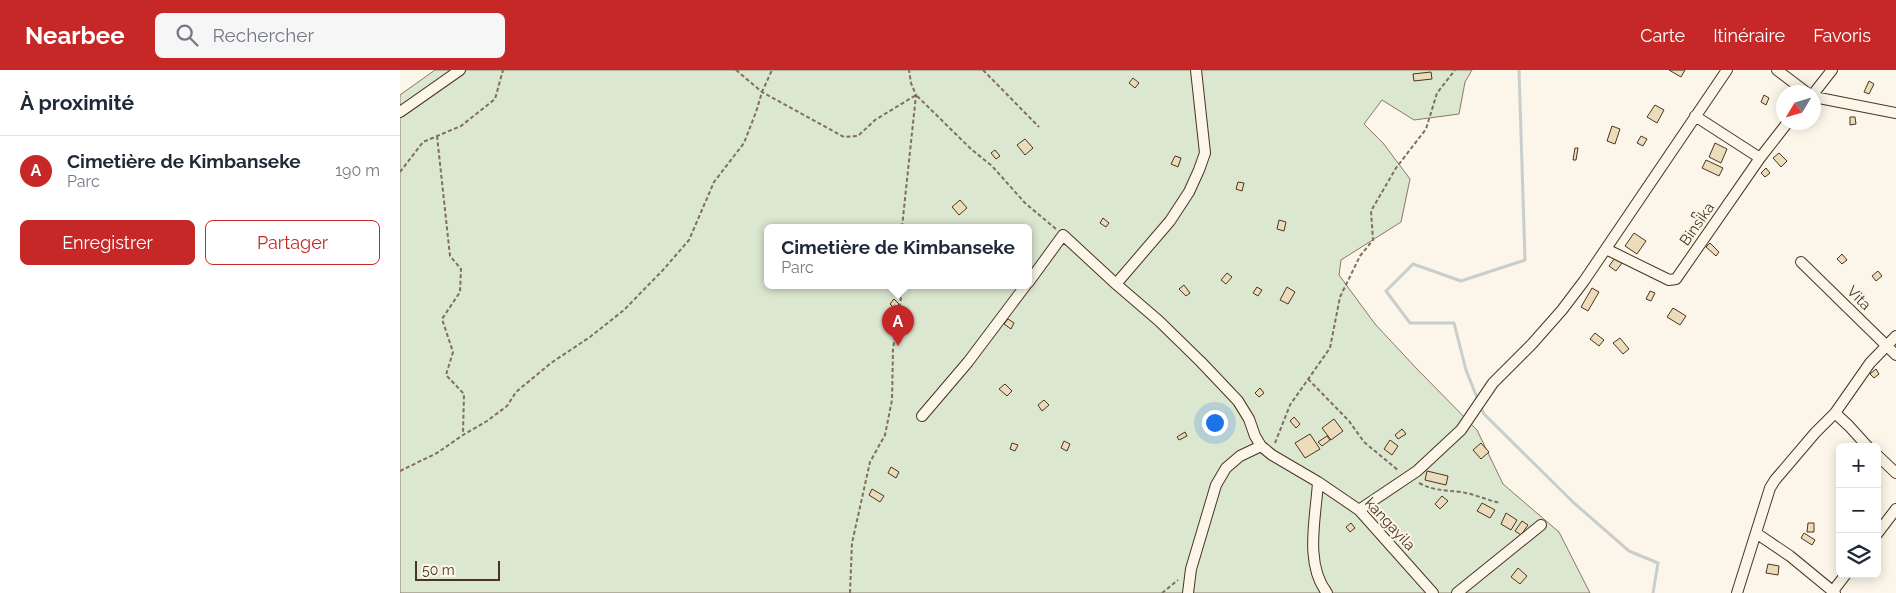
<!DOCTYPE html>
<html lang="fr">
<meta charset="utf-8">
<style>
:root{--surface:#fff;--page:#f6f6f7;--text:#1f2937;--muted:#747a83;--line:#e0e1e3;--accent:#c62828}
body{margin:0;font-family:Raleway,sans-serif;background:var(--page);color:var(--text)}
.controls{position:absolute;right:15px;bottom:15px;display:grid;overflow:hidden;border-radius:8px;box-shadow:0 2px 12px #0003}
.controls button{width:45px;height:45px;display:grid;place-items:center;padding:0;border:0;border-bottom:1px solid var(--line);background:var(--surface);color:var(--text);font:25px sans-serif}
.compass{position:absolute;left:1376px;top:15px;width:45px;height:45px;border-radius:50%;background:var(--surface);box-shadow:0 2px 12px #0003;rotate:232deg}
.scale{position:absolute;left:15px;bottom:12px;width:85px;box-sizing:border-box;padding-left:5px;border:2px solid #4a3520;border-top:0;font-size:14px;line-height:18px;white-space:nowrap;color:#4a3520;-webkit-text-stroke:4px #fbf6e9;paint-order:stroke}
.you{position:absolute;left:814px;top:352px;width:18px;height:18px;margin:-12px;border:4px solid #fff;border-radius:50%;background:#1a73e8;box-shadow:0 0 0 8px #1a73e833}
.badge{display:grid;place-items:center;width:32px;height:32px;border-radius:50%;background:var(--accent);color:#fff;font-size:16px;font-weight:700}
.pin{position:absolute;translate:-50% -41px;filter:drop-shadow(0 1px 2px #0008)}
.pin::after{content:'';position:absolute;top:26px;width:18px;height:15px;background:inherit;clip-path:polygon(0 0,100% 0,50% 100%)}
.popup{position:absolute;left:364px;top:154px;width:268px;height:65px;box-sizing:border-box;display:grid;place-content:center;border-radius:8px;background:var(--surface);filter:drop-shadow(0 1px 4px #0005);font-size:16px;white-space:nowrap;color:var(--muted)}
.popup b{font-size:19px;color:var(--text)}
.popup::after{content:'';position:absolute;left:50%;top:100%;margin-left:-10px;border:10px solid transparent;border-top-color:var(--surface)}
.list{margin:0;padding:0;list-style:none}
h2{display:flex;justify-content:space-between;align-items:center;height:65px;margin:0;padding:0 20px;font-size:21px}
h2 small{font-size:16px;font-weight:400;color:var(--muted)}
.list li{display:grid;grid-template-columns:32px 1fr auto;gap:15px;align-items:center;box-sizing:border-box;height:70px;padding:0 20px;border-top:1px solid var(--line)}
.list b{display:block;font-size:19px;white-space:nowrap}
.list p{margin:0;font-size:16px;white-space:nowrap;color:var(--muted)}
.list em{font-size:16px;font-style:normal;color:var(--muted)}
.actions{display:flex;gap:10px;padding:15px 20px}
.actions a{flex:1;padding:11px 0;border:1px solid var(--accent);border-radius:8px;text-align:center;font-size:18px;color:var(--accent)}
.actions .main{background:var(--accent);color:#fff}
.icon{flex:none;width:28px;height:28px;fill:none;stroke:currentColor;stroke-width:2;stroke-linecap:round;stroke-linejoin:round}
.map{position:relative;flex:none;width:1496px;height:523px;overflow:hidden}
header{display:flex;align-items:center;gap:30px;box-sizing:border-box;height:70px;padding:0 25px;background:var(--accent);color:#fff}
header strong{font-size:24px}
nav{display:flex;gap:28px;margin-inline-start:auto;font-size:18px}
.search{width:350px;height:45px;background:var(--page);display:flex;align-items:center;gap:12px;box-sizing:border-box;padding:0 18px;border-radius:8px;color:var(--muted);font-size:19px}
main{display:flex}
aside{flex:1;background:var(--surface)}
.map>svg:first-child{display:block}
.green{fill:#dce7d0;stroke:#887966;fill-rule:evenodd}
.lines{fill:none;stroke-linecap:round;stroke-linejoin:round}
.stream{stroke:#c9cecd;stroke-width:3}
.building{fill:#ecdcbc;stroke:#4a3520}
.street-casing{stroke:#4a3520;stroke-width:12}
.path{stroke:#7f6f5c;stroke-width:2;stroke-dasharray:4 2.5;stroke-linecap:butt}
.street{stroke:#fbf6e9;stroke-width:10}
.labels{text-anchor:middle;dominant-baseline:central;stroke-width:4;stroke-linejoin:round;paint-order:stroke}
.street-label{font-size:15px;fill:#4a3520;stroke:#fbf6e9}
</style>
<header>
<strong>Nearbee</strong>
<div class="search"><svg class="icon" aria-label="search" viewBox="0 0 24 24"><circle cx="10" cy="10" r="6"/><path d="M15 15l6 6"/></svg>Rechercher</div>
<nav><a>Carte</a><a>Itinéraire</a><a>Favoris</a></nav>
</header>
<main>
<aside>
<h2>À proximité<small></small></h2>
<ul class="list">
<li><span class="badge">A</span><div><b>Cimetière de Kimbanseke</b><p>Parc</p></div><em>190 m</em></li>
</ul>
<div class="actions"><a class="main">Enregistrer</a><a>Partager</a></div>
</aside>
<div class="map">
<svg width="1496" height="523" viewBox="0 0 1496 523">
<rect width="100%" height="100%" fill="#fbf6e9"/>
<path class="green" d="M35,0h1037l-7,12 -6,32 -45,6 -32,-20 -18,24 19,19 27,36 -9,43 -60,38 -2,15 36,49 42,45 60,61 26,54 56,48 31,61h-1190v-498zM368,157h260v58h-260z"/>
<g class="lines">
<path class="stream" d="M1078,330l-12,-30 -12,-47h-44l-24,-32 27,-27 48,17 64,-21 -6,-190
M1080,336l4,8 90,89 55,48 29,12 -5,30"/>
</g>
<path class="building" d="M1269,0h16l-4,7z
M1031,2l1,7 -18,2 -1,-7z
M733,8l6,5 -4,5 -6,-5z
M1469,11l5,3 -5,10 -5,-2z
M1364,25l5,3 -3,7 -5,-3z
M1255,35l9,5 -7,13 -10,-6z
M1450,47h5l1,7 -6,1z
M1212,56l8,3 -5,15 -8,-3z
M1241,66l6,3 -4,7 -6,-3z
M625,69l8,9 -8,7 -8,-10z
M1315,73l12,6 -6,14 -12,-6z
M1175,78h3l-2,12h-3z
M595,80l5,6 -4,3 -5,-6z
M1379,83l8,8 -6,6 -8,-9z
M775,86l6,2 -3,9 -7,-3z
M1306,90l17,8 -4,8 -17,-8z
M1366,98l4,5 -5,4 -4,-4z
M838,112l6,1 -2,8 -6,-2z
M560,130l7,8 -8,7 -7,-8z
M1293,142l7,3 -2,4 -7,-3z
M703,148l6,5 -3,4 -6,-4z
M879,150l7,2 -2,9 -7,-2z
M1234,163l12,8 -9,13 -12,-8z
M1310,173l9,9 -3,4 -10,-9z
M1442,184l5,6 -5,4 -5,-5z
M1215,188l7,5 -6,8 -7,-5z
M1478,201l4,5 -6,5 -4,-5z
M827,203l5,4 -6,7 -5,-4z
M784,215l6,8 -4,3 -7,-7z
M857,217l5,3 -4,6 -5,-3z
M887,217l8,5 -7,12 -8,-4z
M1192,218l7,4 -11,19 -7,-4z
M1250,221l5,2 -4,8 -5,-2z
M494,229l5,5 -4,5 -5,-5z
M1273,238l13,8 -6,9 -13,-8z
M608,249l6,4 -3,6 -7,-5z
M1195,263l9,7 -5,6 -9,-7z
M1220,268l9,11 -6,5 -10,-11z
M1476,299l3,5 -5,4 -4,-4z
M605,314l7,7 -5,5 -8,-7z
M860,318l4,5 -5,4 -4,-4z
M644,330l5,5 -7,6 -4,-6z
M894,347l6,7 -4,4 -6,-7z
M934,349l9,12 -12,9 -9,-12z
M1002,359l4,5 -8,5 -3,-4z
M785,362l2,4 -8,4 -2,-3z
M910,364l10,15 -15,9 -10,-15z
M927,366l3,4 -8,6 -4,-4z
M990,370l8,6 -6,9 -8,-6z
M664,371l6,3 -3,7 -6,-3z
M612,373l6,2 -3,6 -5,-2z
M1081,373l8,9 -8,7 -8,-9z
M491,397l8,5 -3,6 -8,-5z
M1027,401l21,5 -2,9 -21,-5z
M472,419l12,7 -4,6 -11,-7z
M1042,426l6,5 -8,8 -5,-5z
M1082,433l13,7 -5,8 -13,-7z
M1106,443l11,7 -6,10 -10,-6z
M1122,451l6,4 -7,10 -6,-4z
M951,453l4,5 -5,4 -4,-5z
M1408,453h6v9h-7z
M1404,463l11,7 -3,5 -11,-7z
M1368,494l11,2 -1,9 -12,-2z
M1118,498l9,8 -7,8 -9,-7z"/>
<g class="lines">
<g class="street-casing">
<path id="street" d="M1377,0l29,22
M1414,23l18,-23
M1414,27l82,16
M0,42l60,-42
M1295,46l65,42
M1206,179l63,31 7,-1 84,-121 28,-36
M1401,192l95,93
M628,213l35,-48 53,49 43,37 42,41 37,39 11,18 6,17 6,10 11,9 46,27 41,28 74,83
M716,214l54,-63 19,-29 10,-22 6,-17 -9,-83
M1435,343l14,13 19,21
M522,346l46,-54 58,-77
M1477,385l19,18
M918,412c-2,35 -14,81 9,111
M959,440l58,-39 44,-41 32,-47 39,-39 30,-34 22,-29 143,-211
M1356,463l34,23 45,37
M1477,464l19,-25
M1433,521l13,-17
M788,523l3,-24 25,-84 10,-17 14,-12 21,-10
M1057,523l84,-68
M1337,523l33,-105 5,-8 40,-47 20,-20 35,-50 26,-27"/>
</g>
<path class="path" d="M336,0l26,22 82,45 14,-1 17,-16 41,-25 55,54 21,17 33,37 31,26
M583,0l56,57
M37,66l13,120 11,13 -1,23 -18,27 11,33 -7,23 18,19 -1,40
M0,102l23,-30 38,-16 34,-27 8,-29
M502,157l14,-132 -5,-12 -2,-13
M908,309l41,42 15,21 35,29
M875,373l15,-38 40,-57 10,-51 20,-41 13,-16 -2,-29 25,-43 30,-39 11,-36 18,-23
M0,401l37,-18 26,-18 24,-14 20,-15 9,-14 35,-29 39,-26 34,-27 39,-40 26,-30 25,-58 30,-39 12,-31 6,-20 10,-22
M1019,413c16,8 25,7 42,9 13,2 26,8 39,11
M450,523l2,-50 18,-81 15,-27 7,-35 1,-51 10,-64
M762,523l16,-13"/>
<use href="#street" class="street"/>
</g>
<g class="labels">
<g class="street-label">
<text transform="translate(1297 154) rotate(-55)">Binsika</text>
<text transform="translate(1459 228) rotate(45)">Vita</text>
<text transform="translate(990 454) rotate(47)">kangayila</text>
</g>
</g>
</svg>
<div class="controls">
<button>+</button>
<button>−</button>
<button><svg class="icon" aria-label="layers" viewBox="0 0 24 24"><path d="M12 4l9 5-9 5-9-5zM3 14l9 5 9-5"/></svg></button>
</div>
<svg class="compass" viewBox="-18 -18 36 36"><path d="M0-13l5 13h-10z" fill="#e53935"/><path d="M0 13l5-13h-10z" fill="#747a83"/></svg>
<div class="scale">50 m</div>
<div class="you"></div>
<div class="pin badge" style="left:498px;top:276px">A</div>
<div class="popup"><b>Cimetière de Kimbanseke</b>Parc</div>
</div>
</main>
